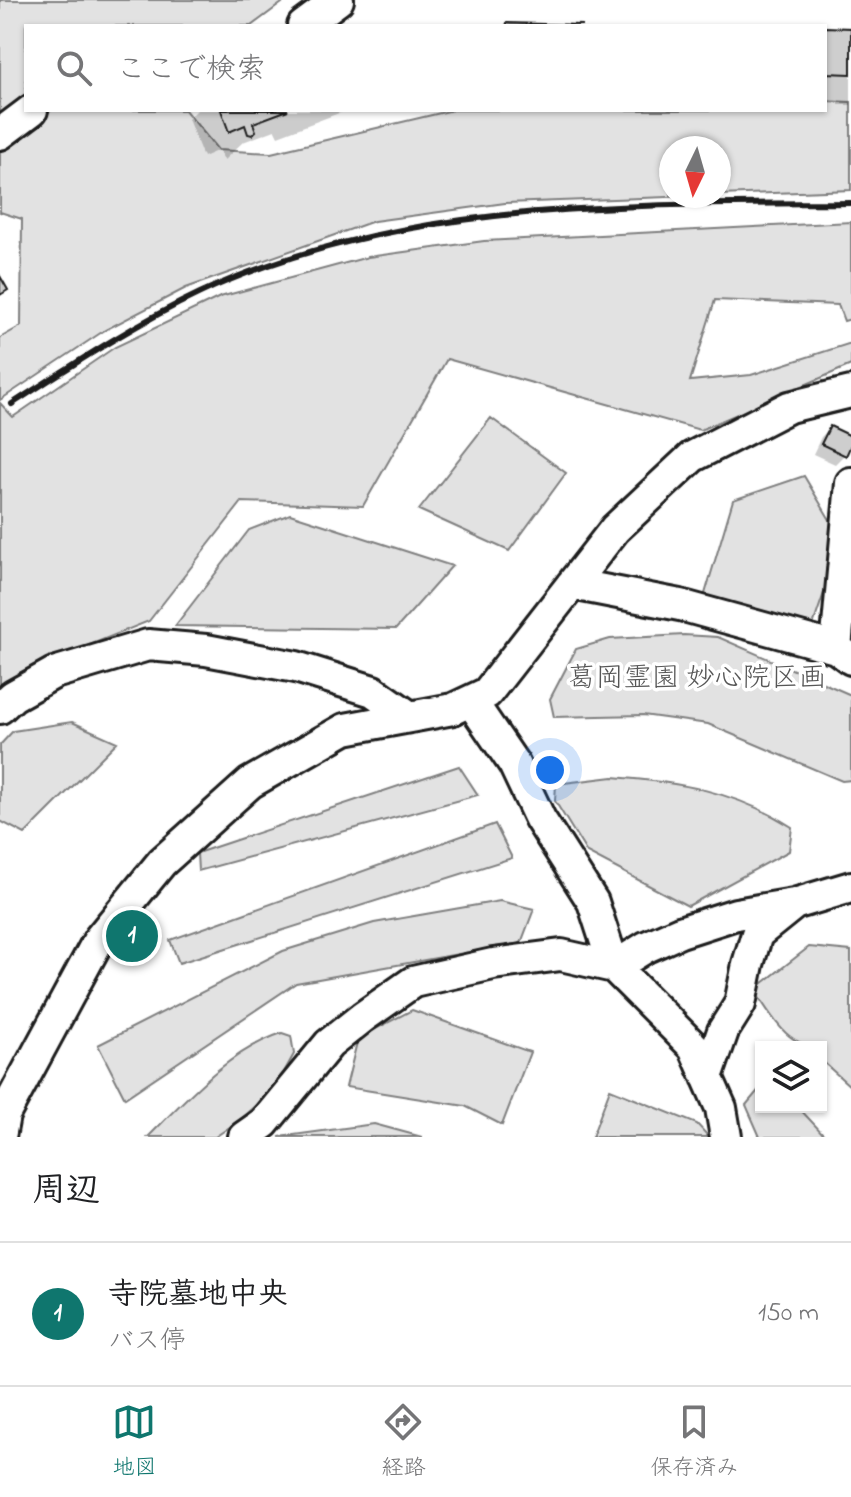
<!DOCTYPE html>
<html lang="ja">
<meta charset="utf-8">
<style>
:root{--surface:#fff;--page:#f2f2f2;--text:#202124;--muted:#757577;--line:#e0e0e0;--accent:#0f766e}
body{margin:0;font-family:"Indie Flower","Klee One",sans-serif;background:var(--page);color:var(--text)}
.controls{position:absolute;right:24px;bottom:24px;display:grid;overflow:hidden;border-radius:0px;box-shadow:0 2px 6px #0004}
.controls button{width:72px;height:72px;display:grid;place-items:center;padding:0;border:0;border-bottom:2px solid var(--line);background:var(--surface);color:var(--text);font:40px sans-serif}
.compass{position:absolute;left:659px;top:136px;width:72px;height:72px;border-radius:50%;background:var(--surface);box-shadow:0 2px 6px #0004;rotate:185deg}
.you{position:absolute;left:550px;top:770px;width:28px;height:28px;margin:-20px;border:6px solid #fff;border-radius:50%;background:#1a73e8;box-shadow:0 0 0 12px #1a73e833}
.badge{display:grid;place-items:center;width:52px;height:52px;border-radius:50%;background:var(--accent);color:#fff;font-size:26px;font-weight:700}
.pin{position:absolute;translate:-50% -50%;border:4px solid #fff;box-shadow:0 2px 8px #0006}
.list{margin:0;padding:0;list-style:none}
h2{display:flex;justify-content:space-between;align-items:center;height:104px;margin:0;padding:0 32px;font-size:34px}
h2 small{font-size:26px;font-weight:400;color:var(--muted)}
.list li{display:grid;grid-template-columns:52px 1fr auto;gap:24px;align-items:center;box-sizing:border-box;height:144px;padding:0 32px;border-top:2px solid var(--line)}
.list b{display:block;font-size:30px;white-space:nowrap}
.list p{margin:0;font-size:26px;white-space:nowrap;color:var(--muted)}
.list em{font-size:26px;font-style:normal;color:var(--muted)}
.icon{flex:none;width:44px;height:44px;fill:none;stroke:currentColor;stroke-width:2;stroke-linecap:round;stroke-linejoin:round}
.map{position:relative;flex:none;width:851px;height:1137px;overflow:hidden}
.search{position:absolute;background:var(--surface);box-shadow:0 2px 6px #0004;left:24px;right:24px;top:24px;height:88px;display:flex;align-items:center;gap:20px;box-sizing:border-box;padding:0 28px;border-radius:0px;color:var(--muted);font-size:30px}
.sheet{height:248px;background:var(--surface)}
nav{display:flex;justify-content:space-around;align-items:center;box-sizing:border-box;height:112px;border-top:2px solid var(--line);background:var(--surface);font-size:22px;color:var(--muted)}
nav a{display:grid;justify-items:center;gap:4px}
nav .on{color:var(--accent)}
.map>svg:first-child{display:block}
.green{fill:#e2e2e2;stroke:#7f7f7f;stroke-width:2}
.shadow{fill:#0003}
.building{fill:#cecece;stroke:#1c1c1c;stroke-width:2}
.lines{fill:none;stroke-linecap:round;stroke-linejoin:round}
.minor-casing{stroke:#1c1c1c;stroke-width:36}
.minor{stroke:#fff;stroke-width:30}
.rail{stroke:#1c1c1c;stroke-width:6}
.labels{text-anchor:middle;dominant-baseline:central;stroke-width:7;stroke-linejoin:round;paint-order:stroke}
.park-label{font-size:28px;fill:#575757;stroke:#fff}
</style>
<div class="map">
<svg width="851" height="1137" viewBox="0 0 851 1137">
<rect width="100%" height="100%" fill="#fff"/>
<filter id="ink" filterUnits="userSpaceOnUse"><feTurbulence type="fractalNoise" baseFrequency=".0125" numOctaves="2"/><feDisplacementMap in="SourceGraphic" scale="16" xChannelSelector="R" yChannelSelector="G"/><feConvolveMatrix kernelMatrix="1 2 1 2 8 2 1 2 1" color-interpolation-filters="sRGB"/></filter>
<g filter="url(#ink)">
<path class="green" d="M0,0h286l-35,26h-225v73l-26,20z
M825,101l26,1v88l-132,5v-47h-48v48h24l-190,7 -131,18 -188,67 -81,42 -105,70v-62l21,-12 1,-107 -22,-7v-65l9,-10 43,-27h133l33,40 53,3 182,-43h372z
M851,222v97l-7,2 -6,-16 -123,-5 -25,81 61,-6 100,-32v22l-151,65 -253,-71 -84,147 -121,-4 -93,119 -129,52 -20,19v-289l13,14 102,-70 105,-50 148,-40 116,-16z
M491,418l75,55 -57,78 -90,-41z
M804,476l38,64 -32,94 -108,-30 31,-104z
M290,514l162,52 -56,63 -221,-3 74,-96z
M684,635l34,2 133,58v85l-9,1 -134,-57 -65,-9 -89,2 -4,-18 26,-50 34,-10z
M72,722l45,20 -92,92 -25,-13v-76l13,-14z
M459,766l19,29 -280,76 -1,-18z
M613,777c66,5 122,14 179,50l-3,24 -101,55 -101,-53 -32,-52 1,-17z
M495,824l17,34 -333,105 -9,-23z
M500,901l34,8 -13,34 -225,40 -171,115 -27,-53 185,-94 91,-28z
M809,947l42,4v136l-30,-27v-13c-35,0 -49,-31 -67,-57z
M412,1010l118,42 -28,73 -37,-19 -119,-19 12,-49z
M282,1033l9,3 3,18 -20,36 -34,30 -25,17h-67c39,-39 80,-86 134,-104z
M761,1087v20h37l28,30h-66l-14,-32z
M610,1089l87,35 12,13h-117z
M374,1124l48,13h-143z"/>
<path class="shadow" d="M825,29l26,1v75h-12v-5h-14z
M197,110h150l-69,26 -3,-6 -32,12 -19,18 -5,-10 -16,7 -15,-38z
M830,428l21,10 -7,17 -9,9 -22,-10 8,-17z"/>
<path class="building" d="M507,23l75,2 -76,1z
M825,27l26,1v46l-26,-1z
M221,110h67l-35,13 3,8 -4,4 -4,-1 -3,-9 -16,7z
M0,276l8,14 -8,5z
M830,426l21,10v9l-5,11 -25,-12z"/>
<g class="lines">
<g class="minor-casing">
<path id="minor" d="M303,26l35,-26
M0,134l32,-24
M572,584l108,21 156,43 15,11
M836,648l15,-165
M471,701l43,63 26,55 53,83 21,65 32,-20 34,-15 56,-18 58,-10 57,-17
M0,708l13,-12 41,-23 94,-28 58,5 90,17 77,24 37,26
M707,1077l16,-46 17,-27 8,-40 9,-30 36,-29
M0,1137l4,-22 95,-176 63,-77 88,-79 95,-54 108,-20 34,-16 128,-164 77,-72 97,-50 62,-15
M244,1137l20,-14 65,-79 34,-27 50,-35 80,-18 68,-9 53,12 80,80 27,61 5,29"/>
</g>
<use href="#minor" class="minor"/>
<path class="rail" d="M12,404c62,-40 122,-80 188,-111 201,-94 434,-88 651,-90"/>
</g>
</g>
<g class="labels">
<g class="park-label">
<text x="697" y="679">葛岡霊園 妙心院区画</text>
</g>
</g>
</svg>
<div class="controls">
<button><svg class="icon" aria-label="layers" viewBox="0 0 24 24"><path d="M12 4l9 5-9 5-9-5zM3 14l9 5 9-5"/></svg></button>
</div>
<svg class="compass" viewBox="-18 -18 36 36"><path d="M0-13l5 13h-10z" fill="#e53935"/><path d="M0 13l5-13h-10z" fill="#757577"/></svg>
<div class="you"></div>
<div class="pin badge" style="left:132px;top:936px">1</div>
<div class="search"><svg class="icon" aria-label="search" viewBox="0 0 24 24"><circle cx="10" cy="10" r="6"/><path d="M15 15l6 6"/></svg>ここで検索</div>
</div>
<section class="sheet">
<h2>周辺<small></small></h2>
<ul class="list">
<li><span class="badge">1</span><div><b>寺院墓地中央</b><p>バス停</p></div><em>150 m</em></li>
</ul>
</section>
<nav>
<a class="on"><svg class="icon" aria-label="map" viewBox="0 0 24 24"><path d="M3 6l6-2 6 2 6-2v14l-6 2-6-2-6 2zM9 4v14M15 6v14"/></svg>地図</a>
<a><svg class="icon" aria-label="directions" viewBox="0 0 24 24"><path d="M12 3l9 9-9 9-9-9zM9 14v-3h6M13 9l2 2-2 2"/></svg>経路</a>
<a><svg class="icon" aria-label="saved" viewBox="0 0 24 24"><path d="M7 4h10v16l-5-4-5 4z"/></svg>保存済み</a>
</nav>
